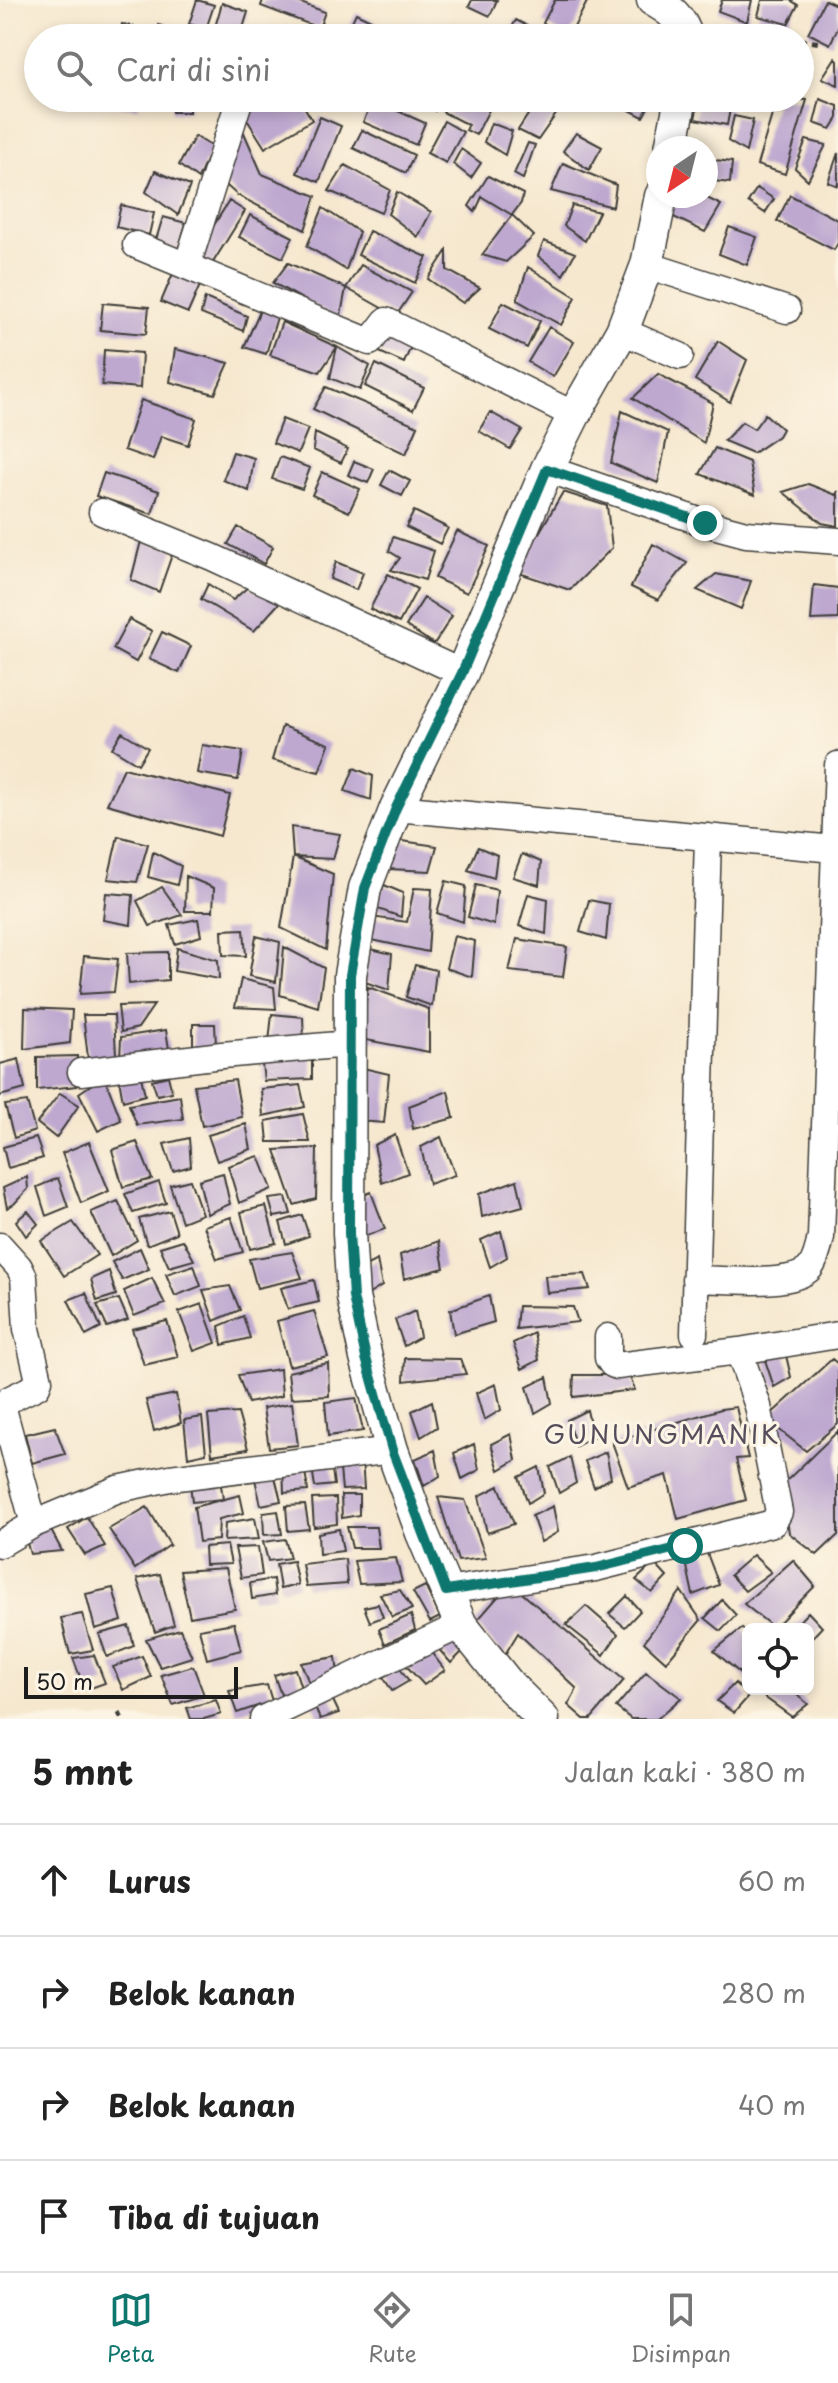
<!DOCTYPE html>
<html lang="id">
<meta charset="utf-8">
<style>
:root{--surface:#fff;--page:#f2f2f2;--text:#222;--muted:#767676;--line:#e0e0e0;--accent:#0f766e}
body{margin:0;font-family:"Playpen Sans",sans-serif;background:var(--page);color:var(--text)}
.controls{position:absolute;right:24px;bottom:24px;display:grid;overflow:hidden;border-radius:12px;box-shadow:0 4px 12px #0003}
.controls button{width:72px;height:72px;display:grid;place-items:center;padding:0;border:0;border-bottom:2px solid var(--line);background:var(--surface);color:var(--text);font:40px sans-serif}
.compass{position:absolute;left:646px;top:136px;width:72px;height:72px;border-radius:50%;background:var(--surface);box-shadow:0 4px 12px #0003;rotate:215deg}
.scale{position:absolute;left:24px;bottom:20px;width:214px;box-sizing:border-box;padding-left:8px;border:4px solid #1c1c1c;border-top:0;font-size:22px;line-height:28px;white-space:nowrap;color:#1c1c1c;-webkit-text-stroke:6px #fcf5e5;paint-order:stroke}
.stop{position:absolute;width:24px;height:24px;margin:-18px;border:6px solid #0f766e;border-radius:50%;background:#fff}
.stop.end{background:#0f766e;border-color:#fff;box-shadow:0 2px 8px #0008}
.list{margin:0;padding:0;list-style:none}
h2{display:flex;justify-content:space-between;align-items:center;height:104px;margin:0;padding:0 32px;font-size:34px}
h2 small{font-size:26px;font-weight:400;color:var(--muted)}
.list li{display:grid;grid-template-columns:52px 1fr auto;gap:24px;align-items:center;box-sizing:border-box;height:112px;padding:0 32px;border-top:2px solid var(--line)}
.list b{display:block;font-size:30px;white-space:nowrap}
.list em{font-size:26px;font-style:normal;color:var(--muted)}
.icon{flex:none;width:44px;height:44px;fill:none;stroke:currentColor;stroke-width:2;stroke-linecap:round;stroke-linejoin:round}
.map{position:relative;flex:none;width:838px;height:1719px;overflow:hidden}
.search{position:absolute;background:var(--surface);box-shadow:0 4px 12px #0003;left:24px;right:24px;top:24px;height:88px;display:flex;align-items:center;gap:20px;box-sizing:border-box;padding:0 28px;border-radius:44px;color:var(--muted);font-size:30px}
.sheet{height:552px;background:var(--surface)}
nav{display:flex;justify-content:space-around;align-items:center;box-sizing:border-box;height:112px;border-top:2px solid var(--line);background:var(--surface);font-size:22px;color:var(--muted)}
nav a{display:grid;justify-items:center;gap:4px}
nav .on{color:var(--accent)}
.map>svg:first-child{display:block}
.building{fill:#bea8d0}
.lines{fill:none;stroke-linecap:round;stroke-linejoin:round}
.minor-casing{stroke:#3d3b37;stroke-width:29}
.tertiary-casing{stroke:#3d3b37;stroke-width:35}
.path{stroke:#3d3b37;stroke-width:5;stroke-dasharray:6 6;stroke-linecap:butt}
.minor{stroke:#fff;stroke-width:26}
.tertiary{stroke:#fff;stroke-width:32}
.route{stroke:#0f766e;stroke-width:10}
.labels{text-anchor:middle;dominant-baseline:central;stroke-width:6;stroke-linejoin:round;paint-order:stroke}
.quarter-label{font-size:26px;letter-spacing:2px;fill:#554d5b;stroke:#fcf5e5}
</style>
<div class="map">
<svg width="838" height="1719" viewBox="0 0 838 1719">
<rect width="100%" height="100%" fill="#fcf5e5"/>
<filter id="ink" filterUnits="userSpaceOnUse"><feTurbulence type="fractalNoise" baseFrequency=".0125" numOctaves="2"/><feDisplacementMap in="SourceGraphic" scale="16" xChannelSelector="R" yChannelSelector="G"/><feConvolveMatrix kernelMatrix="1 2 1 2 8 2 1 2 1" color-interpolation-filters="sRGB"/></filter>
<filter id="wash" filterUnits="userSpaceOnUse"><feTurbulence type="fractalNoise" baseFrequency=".006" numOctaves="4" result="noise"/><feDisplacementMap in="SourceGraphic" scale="32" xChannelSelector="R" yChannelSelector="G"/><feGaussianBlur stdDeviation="1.8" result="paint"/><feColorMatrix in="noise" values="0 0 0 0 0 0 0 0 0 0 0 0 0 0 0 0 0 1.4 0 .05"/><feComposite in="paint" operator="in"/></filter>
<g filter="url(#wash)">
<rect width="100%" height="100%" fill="#f6e8cf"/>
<g id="blocks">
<path class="building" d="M197,0l17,5 -8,24 -17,-5z
M263,0h30l32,12 -6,16 -58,-22z
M472,0h25l-7,16 -21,-10z
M555,0h33l-19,37 -26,-14z
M722,0h30l-5,22 -29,-11z
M762,0h28l8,5 -10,19 -30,-8z
M825,0l13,6v22l-8,16 -22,-11z
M222,3l26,9 -8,26h-15l-12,-4z
M356,13l53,25h-55l-8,-4z
M516,20l34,18h-44z
M122,24l26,6 -2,8h-27z
M159,25l20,8 -2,5h-23z
M835,58l3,3v24l-16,-7z
M93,98h47l-2,10 -45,-5z
M172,98h17v14h-17z
M260,98h39l13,22 -47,28 -24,-38z
M404,98h36l-5,13z
M450,98h17l22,12 -13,25 -10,-5 2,-5 -25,-13z
M539,98h8l14,9 -23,33 -20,-10z
M607,98h46l-10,19z
M699,98l32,6 -4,21 -32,-6z
M777,98l30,2 -22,74 -28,-9z
M820,99l18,7v12l-7,11 -17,-6z
M373,100l52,23 -9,22 -53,-23z
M734,116l19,4 -7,32 -18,-11z
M320,117l21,9 -22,56 -22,-9z
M238,119l24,55 54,22 -11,34 -68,-35 -19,-17z
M444,121l19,11 -17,31 -19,-10z
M491,123l21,8 -7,24 -21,-13z
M362,130l52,25 -8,18 -53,-25z
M576,133l26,14 -13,23 -26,-19z
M195,136l17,11 -14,32 -19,-14z
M806,140l20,5 -18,35 -13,-12z
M528,143l7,2 -12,34 -9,-5z
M461,149l20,14 -10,15 -18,-14z
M838,153v33l-10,-4z
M706,159l26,3 -2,21 -24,-3z
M563,163l53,22 -3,22 -62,-16z
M345,165l45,25 -9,23 -52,-22z
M155,171l35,15 -12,29 -32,-23z
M488,176l35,18 -2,9 -9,12 22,21 -28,26 -24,-7 30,-40 -30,-18 -7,15 -6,-6z
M757,188l17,11 -9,14 -17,-11z
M397,192l34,20 -13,25 -30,-23z
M790,195l48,25v23l-4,7 -57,-29z
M668,196h35l18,9 -16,27 -46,-22z
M229,201l16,10 -33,53 -16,-10z
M121,205l33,8 -5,22 -33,-8z
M572,205l27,7 -14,29 -21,-15z
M323,208l36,24 -13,38 -39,-24z
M250,215l43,22 -10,21 -44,-21z
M163,217l23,6 -8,27 -23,-7z
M729,227l28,10 -10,28 -28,-11z
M369,231l58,26 -12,26 -57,-28z
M544,241l31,12 -12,22 -25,-19z
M447,250v20l33,18 -17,15 -35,-24z
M288,263l58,25 15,-23 51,27 -16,24 -50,-28 -6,32 -67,-37z
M528,267l48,30 -15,28 -44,-25z
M174,271l27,12 -13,30 -27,-11z
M205,298l42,18 -4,15 -42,-17z
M503,302l37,19 -13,27 -38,-19z
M103,303l46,4 -3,27 -46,-4z
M261,308l17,6 -12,40 -22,-7z
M282,322l55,25 -17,25 -50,-17z
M549,327l25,15 -21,35 -25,-15z
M386,331l27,11 -9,21 -27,-12z
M718,341l29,19 -17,42 -35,-22z
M337,347l33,19 -10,24 -30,-12z
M175,349l54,14 -14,31 -45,-12z
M104,350l38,3 -2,35 -38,-3z
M376,364l48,24 -11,22 -48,-24z
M658,374l55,29 -9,40 -71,-45z
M326,387l92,39 -12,28 -93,-45z
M141,400l55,19 -8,26 -27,-9 -8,24 -29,-10z
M622,411l46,21 -10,51 -47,-20z
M490,412l32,18 -12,19 -31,-18z
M765,414l17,15 -4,7 -25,17 -29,-12 18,-19 12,7z
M282,419l26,10 -10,24 -25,-10z
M315,433l33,16 -7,14 -28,-13z
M715,448l34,14 6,33 -55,-21z
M233,452l21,6 -5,33 -26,-11z
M280,457l30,11 -8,21 -30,-10z
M354,461l20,8 -6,14 -20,-8z
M389,470l21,11 -8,15 -21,-11z
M322,472l38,17 -11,23 -37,-17z
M104,473l55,18 -7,23 -56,-18z
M808,484l28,11 2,-4v35l-16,-3 -39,-31z
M563,492l44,14 5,42 -42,42 -54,-18z
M414,511l34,17 -8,16 -34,-17z
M238,527l35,20 -9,17 -36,-20z
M457,531l32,15 -22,47 -32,-15z
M393,537l41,14 -9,29 -34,-10 9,-12 -11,-7z
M141,541l33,8 -15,43 -28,-12z
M653,544l34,19 -29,37 -27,-13z
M336,562l27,11 -7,17 -26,-11z
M388,574l29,15 -18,34 -29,-14z
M716,574l35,7 -10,28 -44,-19z
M208,584l25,16 15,-13 33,14 -27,30 -53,-32z
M814,585l24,3v31l-27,1z
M424,598l28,18 -18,28 -28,-18z
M129,619l23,12 -16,31 -23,-13z
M162,632l29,14 -12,27 -30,-14z
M282,726l47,18 -10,28 -47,-12z
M122,732l26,16 -10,16 -26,-16z
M202,745l41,6 -5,29 -41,-7z
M124,768l106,27 -10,41 -113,-32z
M354,768l19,8 -2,24 -26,-9z
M291,827l49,7 -7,25 -40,-2z
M118,836l30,8 -11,38 -29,-3z
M388,839l49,7 -7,25 -41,-2z
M478,847l19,8 -3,23 -26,-8z
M153,852l28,14 -4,19 -29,-8z
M522,854l19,8 -2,23 -26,-8z
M293,857l40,17 -7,76 -45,-22z
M186,876l28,12 -1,23h-28z
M446,881l20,5 -3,36 -26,-9z
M384,885l19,8 -2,24 -26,-9z
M476,885l21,5 -3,35 -26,-8z
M162,887l20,28 -32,11 -13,-25z
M414,888l18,1 -4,63 -70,-15 6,-21 43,6z
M106,893l27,2 -2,30 -28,-5z
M528,894l20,5 -2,35 -27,-8z
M589,900l20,4 -3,36 -26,-8z
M198,919l3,17 -26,8 -6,-19z
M244,929l2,27 -23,-1 -1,-25z
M256,936l24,6 -4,40 -27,-6z
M454,936l21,5 -3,36 -26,-9z
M517,939l50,8 -4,30 -54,-6z
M284,947l40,21 -6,39 -38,-12z
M177,948l41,12 1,19 -45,-8z
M371,949l21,5 -3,36 -27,-9z
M168,952v28l-39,4 -2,-31z
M84,956l34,3 -4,33 -34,2z
M415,965l21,5 -4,36 -26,-9z
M241,979l33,8 2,22 -41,-2z
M368,987l61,22v43l-68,-13z
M154,1005l-16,23 -17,4 -3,-26z
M25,1008l47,2 -2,33 -46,6z
M272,1014l31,3 1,25h-35z
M83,1015h31l2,40 -28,3z
M193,1024h22l1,22 -23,2z
M166,1030l3,19 -49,9 1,-21z
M312,1055v24l-48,2 -3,-25z
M77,1056v30l-40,4v-33z
M19,1059l6,30 -25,7v-32z
M363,1068l26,6 -5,49 -24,-2z
M140,1072l5,23 -22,6 -5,-28z
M104,1076l17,44 -23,11 -19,-38z
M168,1076l4,16 -15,3 -5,-15z
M235,1080l7,37 -40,9 -8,-41z
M300,1085l5,22 -42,9 -2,-27z
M448,1091l6,27 -41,11 -4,-23z
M60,1093l19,12 -23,33 -19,-15z
M180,1096l3,23 -46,6 -8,-20z
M27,1102l8,29 -21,7 -9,-33z
M303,1114l7,28h-42l-2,-21z
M246,1124l5,25 -34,12 -9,-26z
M395,1135l13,38 -26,10 -8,-38z
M441,1137l14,38 -26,9 -8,-37z
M36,1138l7,20 -35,10 -5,-21z
M189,1138l2,28 -18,5 -9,-27z
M89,1142l20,49 -28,12 -19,-50z
M137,1142l15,37 -29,8 -11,-37z
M317,1148l-1,51 -22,6 -19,-55z
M259,1156l13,33 -33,14 -11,-37z
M223,1173l7,31 -23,10 -8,-34z
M27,1177l1,12 -14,15 -7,4 -4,-20z
M58,1178l10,29 -22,9 -9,-29z
M190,1180l12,34 -20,8 -12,-37z
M517,1180l6,26 -41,11 -3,-23z
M159,1182l7,21 -33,10 -8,-19z
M371,1192l14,37 -27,10 -8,-38z
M286,1197l5,17 -17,3 -5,-18z
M118,1201l19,39 -26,16 -20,-44z
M266,1206l10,37 -26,6 -9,-37z
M28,1211l10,13 -12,12 -10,-15z
M170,1211l7,22 -30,12 -8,-26z
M302,1215l7,21 -23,8 -6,-22z
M231,1217l12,35 -26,7 -13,-33z
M73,1222l24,33 -33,21 -23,-35z
M501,1231l6,26 -17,10 -9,-27z
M183,1240l11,20 -25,7 -9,-20z
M439,1241l5,27 -40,11 -4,-24z
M140,1248l9,21 -27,11 -10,-18z
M292,1252l10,26 -45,10 -8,-29z
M377,1260l5,26 -16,10 -9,-26z
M194,1265l7,21 -26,10 -9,-22z
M109,1271l7,24 -19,6 -6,-22z
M585,1274l5,15 -43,4 -2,-17z
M152,1278l13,26 -31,12 -10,-25z
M314,1280l5,22 -31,7 -7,-21z
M230,1286l10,24 -26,11 -11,-31z
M86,1293l15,35 -15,8 -18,-36z
M489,1296l5,26 -40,12 -4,-24z
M119,1299l9,21 -21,7 -10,-22z
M202,1304l14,39 -22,8 -15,-39z
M518,1306l55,1 5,15 -62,7z
M314,1311l14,46 -39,9 -12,-45z
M415,1311l5,26 -16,9 -9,-26z
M243,1316l7,22 -28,7 -3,-19z
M167,1321l11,36 -34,8 -12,-36z
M534,1333l5,27 -17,9 -9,-26z
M785,1351l6,26 -17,10 -9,-27z
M405,1358l55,1 6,15 -62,7z
M832,1359l6,5v60l-32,27 -34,-27 -3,-8z
M328,1363l1,33 -38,2 -3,-26z
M280,1369l2,27 -34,7 -10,-28z
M574,1375h55l6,15 -62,7z
M547,1377l5,26 -17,10 -8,-26z
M496,1384l5,26 -17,10 -8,-27z
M176,1394l5,29 -27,8 -8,-31z
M356,1398l7,33 -35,5 -3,-34z
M432,1401l5,26 -16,10 -9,-26z
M292,1403l6,42 -29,3 -6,-40z
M736,1407l12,51 -12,1 10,41 -68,19 -11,-44 -39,12 -16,-45 109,-33z
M587,1410l6,27 -17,9 -9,-26z
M238,1413l10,36 -36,6 -4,-40z
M202,1417l4,36 -18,4 -4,-37z
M55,1427l10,27 -33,9 -7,-29z
M838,1431v104l-21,20 -28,-22 -7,-48z
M511,1434l5,26 -17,10 -8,-26z
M474,1444l5,26 -17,9 -8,-26z
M435,1450l5,26 -16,10 -9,-27z
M606,1452l5,26 -17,9 -9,-26z
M570,1457l6,26 -17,10 -9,-26z
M339,1458h23l2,31 -22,1z
M311,1461h20l3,24 -19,2z
M304,1464l4,27 -24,2 -1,-28z
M539,1467l5,26 -16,10 -9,-26z
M274,1473l7,28 -20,4 -7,-30z
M220,1478l3,21 -31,3 -2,-20z
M499,1486l15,38 -27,9 -8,-37z
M240,1495l4,18 -25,6 -1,21 -19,2 -5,-35z
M341,1495h18v20l-17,3z
M438,1497l27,3 21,58 -28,3z
M336,1498l1,26 -23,3 -2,-28z
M305,1505l4,24 -21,2 -2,-25z
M553,1506l5,26 -17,10 -9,-26z
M147,1507l23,38 -35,24 -26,-40z
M278,1511l4,23 -18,1 -1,-22z
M87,1517l18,29 -20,9 -17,-26z
M255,1518l4,21 -35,2 1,-18z
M48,1525l14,26 -32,3 -6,-22z
M347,1527h29l3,21h-27z
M339,1529l4,22 -24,3 -1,-21z
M285,1539l5,19 -22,3 -5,-19z
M227,1545l4,19 -26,1 -1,-18z
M258,1547l4,28 -21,3 -6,-30z
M705,1548l14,37 -26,10 -8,-38z
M753,1555l18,17 -26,19 -15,-16z
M396,1558l6,24 -43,2 -5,-23z
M345,1559l2,25 -41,3 -4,-23z
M793,1560l22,26 -41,42 -30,-24z
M293,1561l5,24 -18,4 -4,-25z
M654,1563l13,14 -15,16 -16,-13z
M226,1568l9,41 -45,8 -10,-46z
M160,1574l14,51 -19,7 -18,-53z
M273,1579l2,16 -23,4 -2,-16z
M510,1583l114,97 -33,39h-7l-16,-14 9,-16 -59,-56 -14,23 -29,-33z
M425,1586l15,31 -10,5 -17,-30z
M113,1588l9,33 -27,8 -9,-35z
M400,1590l12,19 -20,8 -12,-23z
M681,1591l20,29 -35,42 -22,-20z
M627,1596l13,15 -15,16 -16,-13z
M722,1600l14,15 -15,16 -16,-13z
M378,1604l5,13 -13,5 -6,-15z
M586,1606l32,28 -14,21 -38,-30z
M808,1612l14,15 -14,15v-13h-16z
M82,1614l11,36 -23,4 -9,-36z
M411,1615l4,15 -30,14 -6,-15z
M234,1623l7,27 -34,9 -8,-30z
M129,1626l5,20 -27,11 -8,-23z
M742,1628l6,7v45l-34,-29z
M180,1629l12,28 -32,10 -14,-28z
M449,1638l15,12 -13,13 -16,-18z
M426,1646l19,24 -21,15 -24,-26z
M94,1655l11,28 -20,7 -12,-32z
M142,1656l9,21 -28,13 -10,-23z
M336,1657l2,18 -28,10 -9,-22z
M396,1663l13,18 -17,10 -12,-19z
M193,1666l11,29 -31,10 -12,-30z
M295,1669l6,19 -20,7 -7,-20z
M646,1672l35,26 -24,21h-26l-15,-12z
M735,1683l13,14 -14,16 -17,-12z
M267,1685l5,16 -35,12 -8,-22z
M759,1689h31l18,15 -16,13 -36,-26z
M330,1694l9,19 -19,6 -8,-18z
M216,1700l5,14 -17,5h-13l-4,-11z"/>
</g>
</g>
<g filter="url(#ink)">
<use href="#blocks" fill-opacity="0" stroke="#3d3b37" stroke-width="2"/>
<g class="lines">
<g class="minor-casing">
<path id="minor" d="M136,245l234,97 16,-21 188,94
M647,265l140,45
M187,266l53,-168
M622,331l58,25
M547,469l158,54 41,11 92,7
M102,512l110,45 250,116
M396,808l438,41
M81,1072l141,-17 127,-11
M0,1246l19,21 5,10 3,52 12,51 -2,6 -29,14 -5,9 31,115
M695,1279c27,0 97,9 115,-11 6,-8 9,-21 11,-31l17,-472
M694,1334l14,-497
M739,1351l99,-16
M0,1544l34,-20 84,-35 52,-11 222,-28
M446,1591l150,-23 177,-45 6,-11 -21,-106 -19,-55 -122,15 -5,-2 -4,-6v-21
M263,1719l198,-94"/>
</g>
<g class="tertiary-casing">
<path id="tertiary" d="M653,0c18,10 28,18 34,38
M671,148l10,-50
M543,1719l-34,-34 -48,-60 -39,-92 -30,-83 -26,-92 -13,-61 -4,-64 1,-258 15,-87 31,-80 66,-135 85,-204 27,-54 48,-84 25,-66 14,-69"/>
</g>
<path class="path" d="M716,29l65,9
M800,40l22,3
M119,1713l3,6"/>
<use href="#minor" class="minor"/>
<use href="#tertiary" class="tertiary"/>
</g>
</g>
<g class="lines" filter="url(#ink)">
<path class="route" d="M685,1546l-89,22 -150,23 -54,-141 -26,-92 -13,-61 -4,-64 1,-258 15,-87 31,-80 66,-135 85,-204 158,54"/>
</g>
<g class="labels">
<g class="quarter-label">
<text x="662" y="1433">GUNUNGMANIK</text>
</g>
</g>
</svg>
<div class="controls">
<button><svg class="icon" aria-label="locate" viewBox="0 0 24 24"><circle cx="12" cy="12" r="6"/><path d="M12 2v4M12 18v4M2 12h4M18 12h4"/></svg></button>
</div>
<svg class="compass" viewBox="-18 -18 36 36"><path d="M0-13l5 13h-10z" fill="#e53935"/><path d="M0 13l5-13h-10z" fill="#767676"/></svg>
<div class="scale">50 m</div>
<div class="stop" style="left:685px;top:1546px"></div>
<div class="stop end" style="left:705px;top:523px"></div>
<div class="search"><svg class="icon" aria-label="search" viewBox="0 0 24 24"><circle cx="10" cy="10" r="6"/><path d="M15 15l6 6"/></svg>Cari di sini</div>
</div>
<section class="sheet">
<h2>5 mnt<small>Jalan kaki · 380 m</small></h2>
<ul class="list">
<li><svg class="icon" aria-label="ahead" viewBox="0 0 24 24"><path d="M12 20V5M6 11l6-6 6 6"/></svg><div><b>Lurus</b></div><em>60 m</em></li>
<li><svg class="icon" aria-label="right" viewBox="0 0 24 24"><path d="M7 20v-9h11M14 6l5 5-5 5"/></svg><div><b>Belok kanan</b></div><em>280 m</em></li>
<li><svg class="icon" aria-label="right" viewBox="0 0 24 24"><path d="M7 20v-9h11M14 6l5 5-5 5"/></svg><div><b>Belok kanan</b></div><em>40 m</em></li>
<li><svg class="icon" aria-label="arrive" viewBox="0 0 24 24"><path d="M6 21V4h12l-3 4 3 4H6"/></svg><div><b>Tiba di tujuan</b></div></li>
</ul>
</section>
<nav>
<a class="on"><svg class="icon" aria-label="map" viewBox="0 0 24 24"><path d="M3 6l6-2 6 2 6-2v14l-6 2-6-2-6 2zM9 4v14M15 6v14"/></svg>Peta</a>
<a><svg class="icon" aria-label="directions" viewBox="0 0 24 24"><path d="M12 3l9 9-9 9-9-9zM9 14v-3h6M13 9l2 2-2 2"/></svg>Rute</a>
<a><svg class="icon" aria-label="saved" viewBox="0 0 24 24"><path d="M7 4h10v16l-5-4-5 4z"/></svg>Disimpan</a>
</nav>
